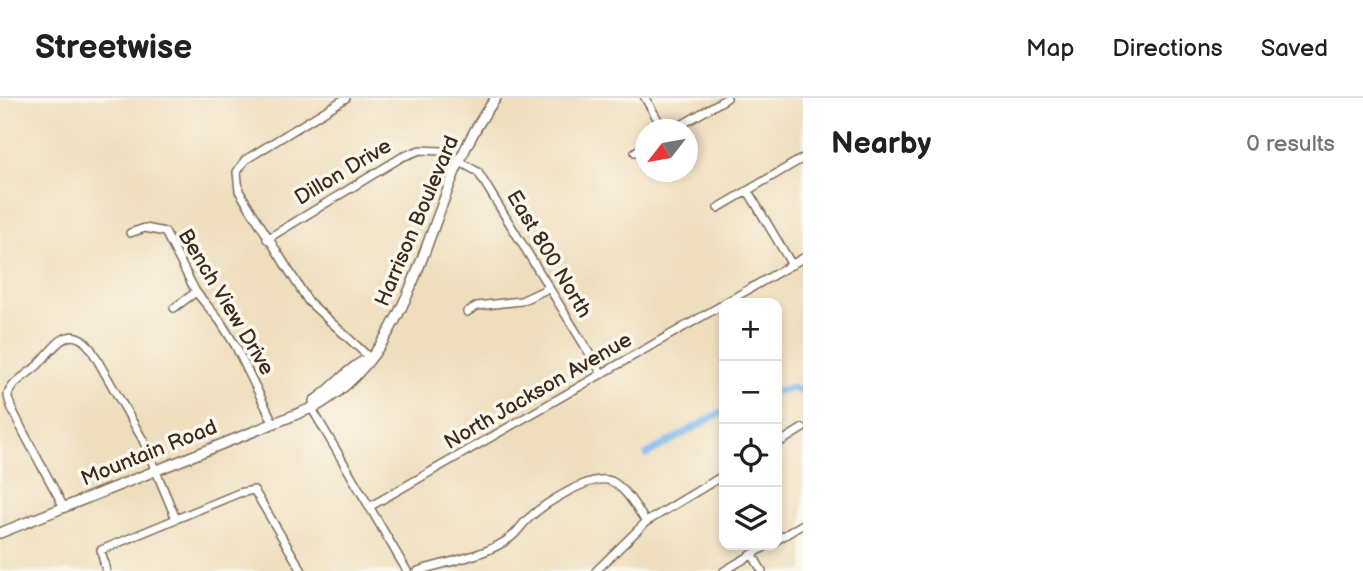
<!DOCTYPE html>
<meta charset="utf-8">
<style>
:root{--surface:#fff;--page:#f2f2f2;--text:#202124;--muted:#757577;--line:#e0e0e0}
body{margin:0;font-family:"Balsamiq Sans",sans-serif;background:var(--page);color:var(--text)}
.controls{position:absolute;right:21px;bottom:21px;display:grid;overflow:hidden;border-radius:14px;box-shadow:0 4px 10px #0003}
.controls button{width:63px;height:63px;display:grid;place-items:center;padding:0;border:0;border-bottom:2px solid var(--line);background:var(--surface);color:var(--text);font:35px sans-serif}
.compass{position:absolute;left:635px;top:21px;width:63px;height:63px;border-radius:50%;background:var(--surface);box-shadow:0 4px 10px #0003;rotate:239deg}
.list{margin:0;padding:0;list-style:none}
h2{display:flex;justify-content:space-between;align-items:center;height:91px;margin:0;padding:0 28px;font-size:30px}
h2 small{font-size:23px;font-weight:400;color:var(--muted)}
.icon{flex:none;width:38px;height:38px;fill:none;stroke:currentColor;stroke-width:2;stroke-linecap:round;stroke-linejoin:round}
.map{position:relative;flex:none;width:803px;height:473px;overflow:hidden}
header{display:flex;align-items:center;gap:42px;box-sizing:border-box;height:98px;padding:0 35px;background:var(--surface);border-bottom:2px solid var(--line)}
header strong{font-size:33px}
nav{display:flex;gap:38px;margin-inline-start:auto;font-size:24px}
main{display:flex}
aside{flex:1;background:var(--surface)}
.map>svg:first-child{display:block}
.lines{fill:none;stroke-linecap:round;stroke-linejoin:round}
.canal{stroke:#7abaef;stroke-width:7}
.minor-casing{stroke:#7a6956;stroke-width:10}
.tertiary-casing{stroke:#7a6956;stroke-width:12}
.minor{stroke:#fff;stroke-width:7}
.tertiary{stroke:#fff;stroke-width:9}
.labels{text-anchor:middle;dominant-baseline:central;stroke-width:7;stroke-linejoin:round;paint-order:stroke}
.street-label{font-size:21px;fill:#3b2a1e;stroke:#fbf7ec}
</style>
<header>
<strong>Streetwise</strong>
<nav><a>Map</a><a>Directions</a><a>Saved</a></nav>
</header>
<main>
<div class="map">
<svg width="803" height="473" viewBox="0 0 803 473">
<rect width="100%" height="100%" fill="#fbf7ec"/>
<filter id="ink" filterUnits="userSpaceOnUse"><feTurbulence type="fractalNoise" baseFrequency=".0143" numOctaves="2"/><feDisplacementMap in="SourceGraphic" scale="14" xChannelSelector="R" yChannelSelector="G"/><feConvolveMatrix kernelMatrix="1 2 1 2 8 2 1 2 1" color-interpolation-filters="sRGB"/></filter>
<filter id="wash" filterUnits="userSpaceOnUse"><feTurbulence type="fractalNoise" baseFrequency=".00686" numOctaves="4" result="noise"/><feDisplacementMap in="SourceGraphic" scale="28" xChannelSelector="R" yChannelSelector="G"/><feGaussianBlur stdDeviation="1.57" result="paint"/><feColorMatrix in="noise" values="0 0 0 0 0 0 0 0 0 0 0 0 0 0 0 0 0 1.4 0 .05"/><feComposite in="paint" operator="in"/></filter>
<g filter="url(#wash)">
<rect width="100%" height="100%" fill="#efdebd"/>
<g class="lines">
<path class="canal" d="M777,293l15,-3 11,4
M647,356l77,-43"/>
</g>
</g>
<g filter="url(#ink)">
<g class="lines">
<g class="minor-casing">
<path id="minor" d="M346,0l-101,62 -8,12 2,19 69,110 62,57
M645,0l19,32
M673,32l54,-32
M635,54l11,-7
M748,93l44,74
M718,110l85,-50
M130,135l15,-5 20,4 31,60 24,29 15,24 38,77
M267,141l135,-82 18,-7 21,1 37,21 124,202
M725,205l78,-45
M174,210l22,-16
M467,214l10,-6 44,-5 28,-13
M311,309l96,164
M777,346l26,-16
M63,408c-8,-18 -57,-100 -55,-111 3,-13 21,-21 30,-30 15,-16 32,-46 53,-16l52,91 33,79
M369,409l355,-203
M777,442l26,-16
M752,456l10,17
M106,473l-5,-21 138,-57 15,-3 48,81
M418,473c28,-9 68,-15 92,-33 7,-5 12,-14 19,-20 14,-13 62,-45 82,-37 15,7 26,28 35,41
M596,473l50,-49 78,-47
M724,473l44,-26"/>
</g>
<g class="tertiary-casing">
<path id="tertiary" d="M314,303c20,-12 35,-35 56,-43
M0,435l317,-127c109,-63 107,-215 179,-308"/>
</g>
<use href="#minor" class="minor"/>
<use href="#tertiary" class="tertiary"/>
</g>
</g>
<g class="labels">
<g class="street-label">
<text transform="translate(343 74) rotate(-31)">Dillon Drive</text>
<text transform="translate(417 123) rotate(-67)">Harrison Boulevard</text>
<text transform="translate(549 156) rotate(59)">East 800 North</text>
<text transform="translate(226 204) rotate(59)">Bench View Drive</text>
<text transform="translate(538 293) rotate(-30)">North Jackson Avenue</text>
<text transform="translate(149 355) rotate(-22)">Mountain Road</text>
</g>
</g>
</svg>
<div class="controls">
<button>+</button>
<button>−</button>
<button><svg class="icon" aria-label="locate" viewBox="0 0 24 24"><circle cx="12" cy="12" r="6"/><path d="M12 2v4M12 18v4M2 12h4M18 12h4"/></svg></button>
<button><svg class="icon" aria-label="layers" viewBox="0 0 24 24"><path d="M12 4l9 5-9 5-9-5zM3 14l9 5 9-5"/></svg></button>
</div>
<svg class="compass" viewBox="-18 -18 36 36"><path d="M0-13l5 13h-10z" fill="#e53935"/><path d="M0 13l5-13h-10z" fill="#757577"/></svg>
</div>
<aside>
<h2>Nearby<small>0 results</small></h2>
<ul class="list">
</ul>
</aside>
</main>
